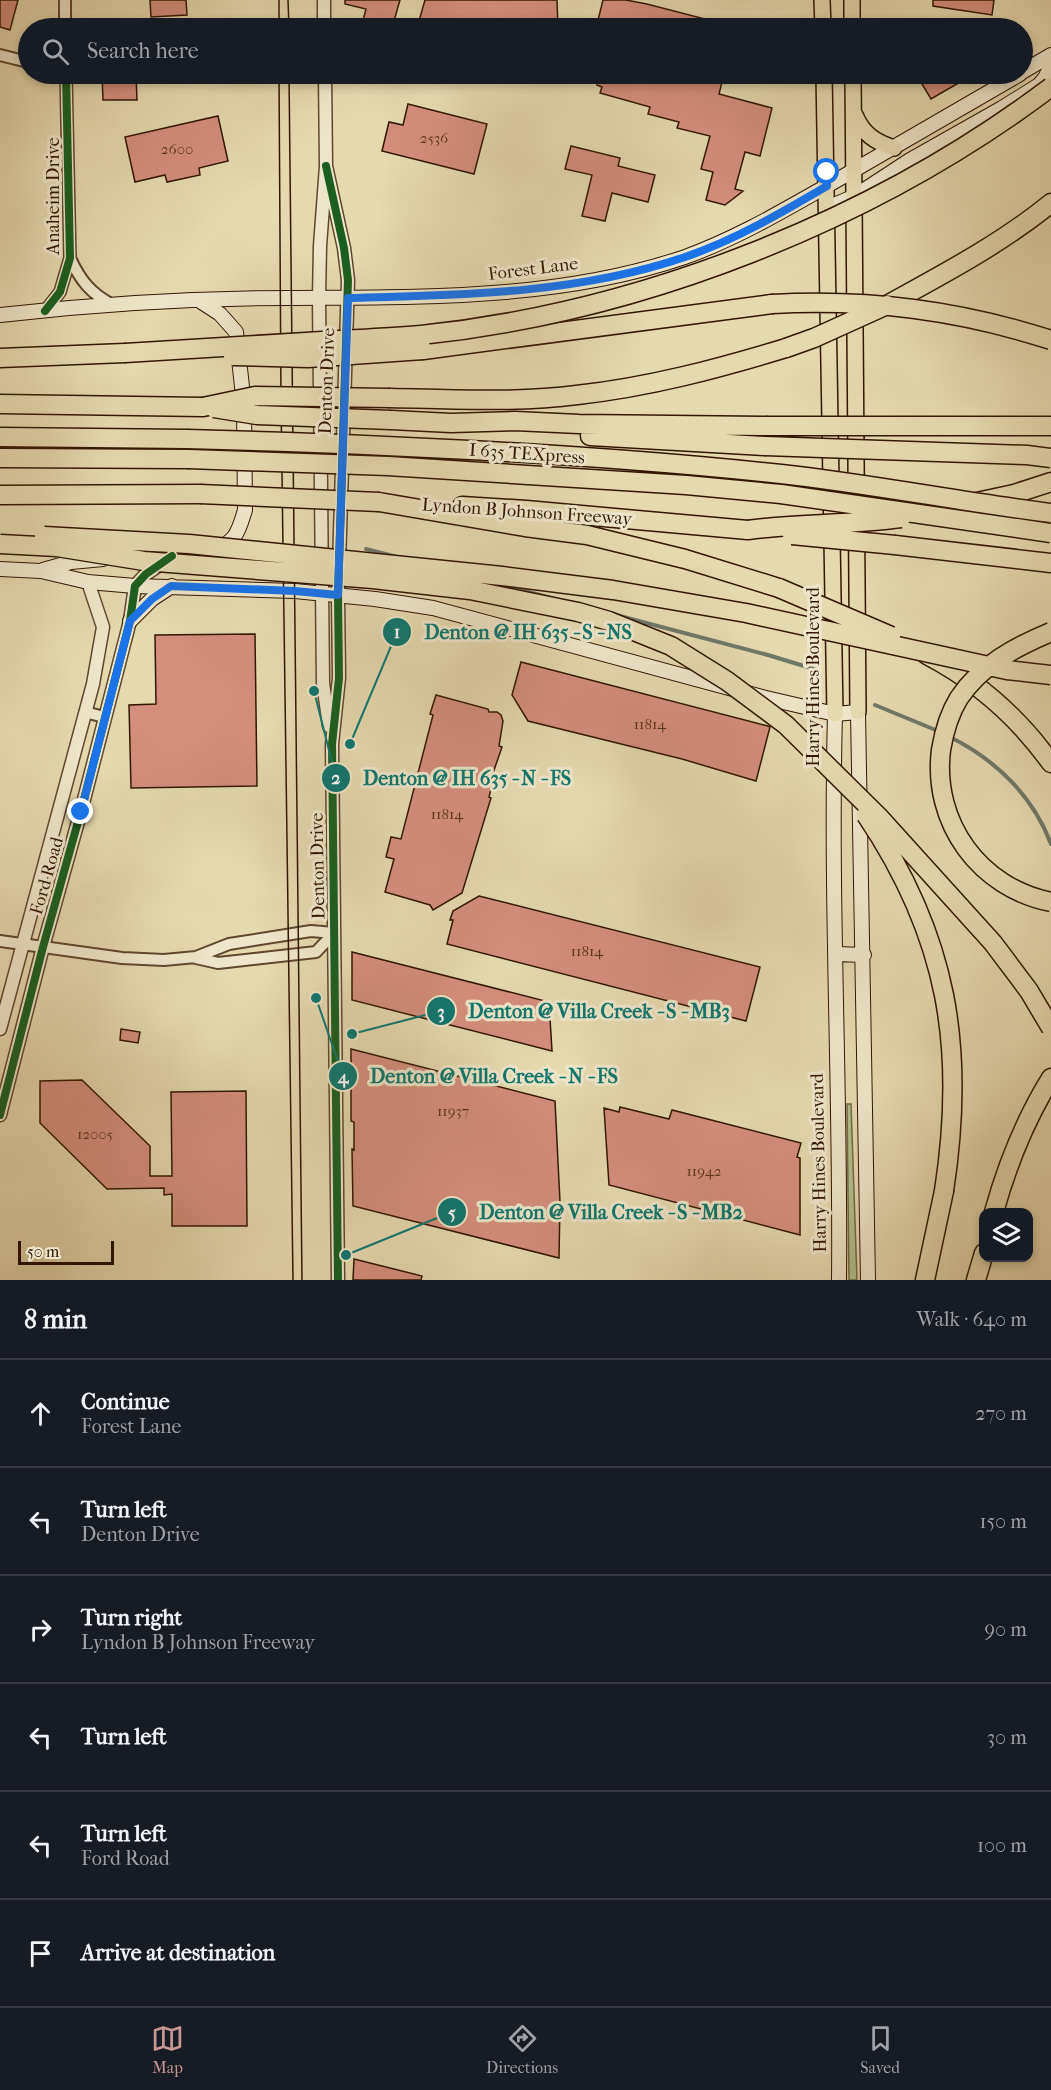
<!DOCTYPE html>
<meta charset="utf-8">
<style>
:root{--surface:#171b24;--page:#242831;--text:#f1f3f6;--muted:#9ea1a6;--line:#363941;--accent:#c59692}
body{margin:0;font-family:"IM FELL French Canon",serif;background:var(--page);color:var(--text)}
.controls{position:absolute;right:18px;bottom:18px;display:grid;overflow:hidden;border-radius:12px;box-shadow:0 3px 9px #0003}
.controls button{width:54px;height:54px;display:grid;place-items:center;padding:0;border:0;border-bottom:2px solid var(--line);background:var(--surface);color:var(--text);font:30px sans-serif}
.scale{position:absolute;left:18px;bottom:15px;width:96px;box-sizing:border-box;padding-left:6px;border:3px solid #321600;border-top:0;font-size:16px;line-height:21px;white-space:nowrap;color:#321600;-webkit-text-stroke:4px #eee6ca;paint-order:stroke}
.stop{position:absolute;width:18px;height:18px;margin:-14px;border:4px solid #1a73e8;border-radius:50%;background:#fff}
.stop.end{background:#1a73e8;border-color:#fff;box-shadow:0 2px 6px #0008}
.list{margin:0;padding:0;list-style:none}
h2{display:flex;justify-content:space-between;align-items:center;height:78px;margin:0;padding:0 24px;font-size:26px}
h2 small{font-size:20px;font-weight:400;color:var(--muted)}
.list li{display:grid;grid-template-columns:39px 1fr auto;gap:18px;align-items:center;box-sizing:border-box;height:108px;padding:0 24px;border-top:2px solid var(--line)}
.list b{display:block;font-size:22px;white-space:nowrap}
.list p{margin:0;font-size:20px;white-space:nowrap;color:var(--muted)}
.list em{font-size:20px;font-style:normal;color:var(--muted)}
.icon{flex:none;width:33px;height:33px;fill:none;stroke:currentColor;stroke-width:2;stroke-linecap:round;stroke-linejoin:round}
.map{position:relative;flex:none;width:1051px;height:1280px;overflow:hidden}
.search{position:absolute;background:var(--surface);box-shadow:0 3px 9px #0003;left:18px;right:18px;top:18px;height:66px;display:flex;align-items:center;gap:15px;box-sizing:border-box;padding:0 21px;border-radius:33px;color:var(--muted);font-size:22px}
.sheet{height:726px;background:var(--surface)}
nav{display:flex;justify-content:space-around;align-items:center;box-sizing:border-box;height:84px;border-top:2px solid var(--line);background:var(--surface);font-size:16px;color:var(--muted)}
nav a{display:grid;justify-items:center;gap:3px}
nav .on{color:var(--accent)}
.map>svg:first-child{display:block}
.green{fill:#b1c08d;stroke:#726b46;stroke-width:1.5}
.lines{fill:none;stroke-linecap:round;stroke-linejoin:round}
.stream{stroke:#6e7866;stroke-width:4}
.building{fill:#d48e7c;stroke:#321600;stroke-width:1.5}
.minor-casing{stroke:#5f472c;stroke-width:14}
.tertiary-casing{stroke:#5f472c;stroke-width:15}
.secondary-casing{stroke:#321600;stroke-width:16}
.primary-casing{stroke:#321600;stroke-width:18}
.motorway-casing{stroke:#321600;stroke-width:21}
.minor{stroke:#eee6ca;stroke-width:10}
.tertiary{stroke:#eee6ca;stroke-width:12}
.secondary{stroke:#eee6ca;stroke-width:14}
.primary{stroke:#e5d9ae;stroke-width:15}
.motorway{stroke:#e5d9ae;stroke-width:18}
.tram{stroke:#321600;stroke-width:1.5}
.motorway-bridge-casing{stroke:#321600;stroke-width:21;stroke-linecap:butt}
.motorway-bridge{stroke:#e5d9ae;stroke-width:18}
.cycleway-casing{stroke:#eee6ca;stroke-width:11}
.cycleway{stroke:#1b5e20;stroke-width:8}
.route{stroke:#1a73e8;stroke-width:8}
.labels{text-anchor:middle;dominant-baseline:central;stroke-width:6;stroke-linejoin:round;paint-order:stroke}
.number-label{font-size:15px;fill:#5a341f}
.street-label{font-size:18px;fill:#321600;stroke:#eee6ca}
.leader{fill:none;stroke:#0f766e;stroke-width:2}
.callout-dot{fill:#0f766e;stroke:#eee6ca;stroke-width:2}
.mark-label{font-size:18px;text-anchor:middle;font-weight:bold;fill:#fff}
.callout-label{font-size:20px;text-anchor:middle;font-weight:bold;fill:#0f766e;stroke:#eee6ca;stroke-width:6;stroke-linejoin:round;paint-order:stroke}
</style>
<div class="map">
<svg width="1051" height="1280" viewBox="0 0 1051 1280">
<rect width="100%" height="100%" fill="#e5d9ae"/>
<filter id="stains"><feTurbulence type="fractalNoise" baseFrequency=".00333" numOctaves="4"/><feColorMatrix values="0 0 0 0 .2 0 0 0 0 .09 0 0 0 0 .02 0 0 0 .5 -.17"/></filter>
<radialGradient id="worn" r=".72"><stop offset=".6" stop-color="#630" stop-opacity="0"/><stop offset="1" stop-color="#630" stop-opacity=".3"/></radialGradient>
<path class="green" d="M847,1104h4l6,176h-8z"/>
<g class="lines">
<path class="stream" d="M366,549l31,8
M503,585l48,13
M616,615l152,40 49,15
M875,705l63,26
M950,737c46,23 83,59 101,107"/>
</g>
<path class="building" d="M0,0h18l-8,30 -10,-3z
M150,0h36l1,15 -36,2z
M345,0h55l-8,28h-31l5,-19 -21,-5z
M425,0h132l1,28h-99l-23,-5v5h-19z
M603,0h23l21,4 81,21v3h-128l-3,-4z
M933,0h61l-2,15 -59,-9z
M102,74h34l1,26h-34z
M600,74h124l-5,20 53,14 -12,48 -15,-4 -10,37 8,2 -18,14 -19,-5 7,-28 -12,-3 9,-33 -33,-8 2,-6 -31,-8 2,-7 -50,-14 2,-6 -5,-2z
M916,74h58l-43,25z
M408,104l79,20 -13,50 -92,-23 7,-29 14,3z
M218,116l10,45 -29,7 1,7 -33,7 -2,-7 -30,7 -10,-45z
M571,146l49,12 -2,8 37,9 -7,27 -36,-9 -7,28 -23,-5 10,-41 -27,-6z
M255,634l2,152 -126,2 -2,-83 27,-1 -1,-69z
M521,662l247,64 2,1 -14,54 -74,-22 -154,-38 -16,-26z
M436,695l52,14 1,3h8l4,3 2,6 -4,25 3,1 -9,26 -1,4h2l-5,20 2,1 -29,95 -29,17 -3,-5 -45,-13 9,-33 -8,-2 5,-20 10,2 32,-124 -3,-1z
M479,896l281,71 -14,54 -299,-77 6,-24h-3l3,-9z
M352,952l197,50 3,49 -200,-51z
M121,1029l19,3 -2,11 -18,-3z
M351,1049l204,52 5,101 -1,56 -206,-52 -1,-57 2,1v-28l-3,-1z
M82,1080l68,66v30h22l-1,-84 75,-1 1,135h-75v-32l-8,1v-7l-57,1 -67,-66v-42z
M620,1107l49,12 3,-9 129,33 -4,14 3,1v77l-191,-50 -5,-77 15,4z
M354,1259l68,17 -1,4h-68z"/>
<g class="lines">
<g class="minor-casing">
<path id="minor" d="M65,0v28
M0,55l28,7
M70,258c10,22 21,36 43,47
M45,311l15,-19 10,-34 -4,-184
M85,712l19,5
M0,941l122,17 42,2 32,-3 33,-13 82,-13 23,2
M196,958l22,5 98,-11 18,-19"/>
</g>
<g class="tertiary-casing">
<path id="tertiary" d="M324,0v28
M325,74l1,92 -6,80 -1,52 4,385 6,43
M326,166l18,82 4,32 -10,315 1,83 -7,66 6,536
M0,1029l93,-345 10,-57 -15,-45
M0,1115l43,-168 38,-136 49,-190 5,-35 11,-12 18,-12"/>
</g>
<g class="secondary-casing">
<path id="secondary" d="M1022,72l29,-17
M827,208l28,-12 55,-36 92,-52 37,-23 6,-7 6,-12
M0,315c95,-11 195,-17 290,-17 132,-1 269,2 395,-41 50,-18 94,-44 140,-70 65,-37 130,-76 195,-113
M170,556c21,0 50,-2 64,-19 6,-8 8,-18 11,-27l-1,-105 -8,-73 -16,-18 -20,-13
M0,569l41,2 47,11 47,4 160,5 80,8 58,9 333,90 69,16 23,-2 10,568
M43,570l28,-8 32,-3
M130,621l22,-22 20,-13
M835,714c-5,188 6,377 4,566
M836,954l28,1"/>
</g>
<g class="primary-casing">
<path id="primary" d="M822,0l1,28
M852,0v28
M824,74l11,640
M853,74l5,638
M855,115c8,19 20,27 39,33"/>
</g>
<g class="motorway-casing">
<path id="motorway" d="M887,305c56,-31 114,-61 164,-102
M423,350l349,-46
M0,358l125,-5
M390,398c62,1 126,5 187,-3 72,-8 140,-26 209,-47
M0,404l203,3
M391,420l60,3 64,-2 64,3 187,2
M590,436l175,10
M0,437l187,2
M0,458l188,1
M0,495l200,-1
M379,502l146,25 62,8 98,24 94,29
M462,506l64,4 222,20
M926,513l88,-19 37,-12
M895,545l156,18
M927,655c50,26 91,62 124,108
M994,1212c13,-47 31,-92 57,-134
M925,1280l19,-89
M976,1280l8,-27"/>
</g>
<use href="#minor" class="minor"/>
<use href="#tertiary" class="tertiary"/>
<use href="#secondary" class="secondary"/>
<use href="#primary" class="primary"/>
<use href="#motorway" class="motorway"/>
<path class="tram" d="M279,0v28
M288,0l1,28
M279,74l2,327 12,879
M289,74l13,1206"/>
<g class="motorway-bridge-casing">
<path id="motorway-bridge" d="M772,304c98,-5 186,6 279,36
M786,348l28,-10 73,-33
M125,353c66,-4 132,-8 197,-12 33,-2 66,-3 99,-6 221,-23 452,-114 630,-248
M233,356l75,2 115,-8
M203,407l52,-11 135,2
M214,408l43,7 134,5
M766,426h285
M187,439c198,5 397,14 594,35 91,10 180,28 270,39
M765,446l262,9 24,3
M188,459l200,7 298,19 95,9 270,39
M200,494l179,8
M748,530c51,-7 102,-5 153,-12
M792,535l103,10
M44,536l145,8 313,32 111,14 133,23 261,57 44,5
M0,544l57,3 87,14 229,18 97,11 108,22 31,9 62,25 56,35 59,44 94,93 113,125 36,48 22,37
M779,588l112,48
M1051,632c-36,15 -70,33 -92,66 -10,16 -15,34 -18,52 -9,73 39,138 110,152
M866,815c82,122 100,233 78,376"/>
</g>
<use href="#motorway-bridge" class="motorway-bridge"/>
<g class="cycleway-casing">
<path id="cycleway" d="M326,166l18,82 4,32 -10,315 1,83 -7,66 6,536
M45,311l15,-19 10,-34 -4,-184
M0,1115l43,-168 38,-136 49,-190 5,-35 11,-12 26,-18"/>
</g>
<use href="#cycleway" class="cycleway"/>
</g>
<g class="lines">
<path class="route" d="M81,812l49,-191 22,-22 19,-13 124,5 43,4 10,-297c113,-3 229,-4 337,-41 50,-17 96,-44 142,-71v-14"/>
</g>
<g class="labels">
<g class="number-label">
<text x="434" y="138">2536</text>
<text x="177" y="149">2600</text>
<text x="650" y="724">11814</text>
<text x="447" y="814">11814</text>
<text x="587" y="951">11814</text>
<text x="453" y="1111">11937</text>
<text x="95" y="1134">12005</text>
<text x="704" y="1171">11942</text>
</g>
<g class="street-label">
<text transform="translate(53 196) rotate(-90)">Anaheim Drive</text>
<text transform="translate(533 269) rotate(-7)">Forest Lane</text>
<text transform="translate(327 381) rotate(-88)">Denton Drive</text>
<text transform="translate(527 454) rotate(4)">I 635 TEXpress</text>
<text transform="translate(527 512) rotate(4)">Lyndon B Johnson Freeway</text>
<text transform="translate(813 677) rotate(-90)">Harry Hines Boulevard</text>
<text transform="translate(318 866) rotate(-91)">Denton Drive</text>
<text transform="translate(47 876) rotate(-74)">Ford Road</text>
<text transform="translate(819 1163) rotate(-91)">Harry Hines Boulevard</text>
</g>
</g>
<path class="leader" d="M350 744L397 632M314 691L336 778M352 1034L441 1011M316 998L343 1076M346 1255L452 1212"/>
<g class="callout-dot">
<circle cx="350" cy="744" r="6"/>
<circle cx="314" cy="691" r="6"/>
<circle cx="352" cy="1034" r="6"/>
<circle cx="316" cy="998" r="6"/>
<circle cx="346" cy="1255" r="6"/>
<circle cx="397" cy="632" r="15"/>
<circle cx="336" cy="778" r="15"/>
<circle cx="441" cy="1011" r="15"/>
<circle cx="343" cy="1076" r="15"/>
<circle cx="452" cy="1212" r="15"/>
</g>
<g class="mark-label">
<text x="397" y="638">1</text>
<text x="336" y="784">2</text>
<text x="441" y="1018">3</text>
<text x="343" y="1083">4</text>
<text x="452" y="1219">5</text>
</g>
<g class="callout-label">
<text x="528" y="639">Denton @ IH 635 - S - NS</text>
<text x="467" y="785">Denton @ IH 635 - N - FS</text>
<text x="599" y="1018">Denton @ Villa Creek - S - MB3</text>
<text x="494" y="1083">Denton @ Villa Creek - N - FS</text>
<text x="611" y="1219">Denton @ Villa Creek - S - MB2</text>
</g>
<rect width="100%" height="100%" filter="url(#stains)"/>
<rect width="100%" height="100%" fill="url(#worn)"/>
</svg>
<div class="controls">
<button><svg class="icon" aria-label="layers" viewBox="0 0 24 24"><path d="M12 4l9 5-9 5-9-5zM3 14l9 5 9-5"/></svg></button>
</div>
<div class="scale">50 m</div>
<div class="stop" style="left:827px;top:172px"></div>
<div class="stop end" style="left:81px;top:812px"></div>
<div class="search"><svg class="icon" aria-label="search" viewBox="0 0 24 24"><circle cx="10" cy="10" r="6"/><path d="M15 15l6 6"/></svg>Search here</div>
</div>
<section class="sheet">
<h2>8 min<small>Walk · 640 m</small></h2>
<ul class="list">
<li><svg class="icon" aria-label="ahead" viewBox="0 0 24 24"><path d="M12 20V5M6 11l6-6 6 6"/></svg><div><b>Continue</b><p>Forest Lane</p></div><em>270 m</em></li>
<li><svg class="icon" aria-label="left" viewBox="0 0 24 24"><path d="M17 20v-9H6M10 6l-5 5 5 5"/></svg><div><b>Turn left</b><p>Denton Drive</p></div><em>150 m</em></li>
<li><svg class="icon" aria-label="right" viewBox="0 0 24 24"><path d="M7 20v-9h11M14 6l5 5-5 5"/></svg><div><b>Turn right</b><p>Lyndon B Johnson Freeway</p></div><em>90 m</em></li>
<li><svg class="icon" aria-label="left" viewBox="0 0 24 24"><path d="M17 20v-9H6M10 6l-5 5 5 5"/></svg><div><b>Turn left</b></div><em>30 m</em></li>
<li><svg class="icon" aria-label="left" viewBox="0 0 24 24"><path d="M17 20v-9H6M10 6l-5 5 5 5"/></svg><div><b>Turn left</b><p>Ford Road</p></div><em>100 m</em></li>
<li><svg class="icon" aria-label="arrive" viewBox="0 0 24 24"><path d="M6 21V4h12l-3 4 3 4H6"/></svg><div><b>Arrive at destination</b></div></li>
</ul>
</section>
<nav>
<a class="on"><svg class="icon" aria-label="map" viewBox="0 0 24 24"><path d="M3 6l6-2 6 2 6-2v14l-6 2-6-2-6 2zM9 4v14M15 6v14"/></svg>Map</a>
<a><svg class="icon" aria-label="directions" viewBox="0 0 24 24"><path d="M12 3l9 9-9 9-9-9zM9 14v-3h6M13 9l2 2-2 2"/></svg>Directions</a>
<a><svg class="icon" aria-label="saved" viewBox="0 0 24 24"><path d="M7 4h10v16l-5-4-5 4z"/></svg>Saved</a>
</nav>
